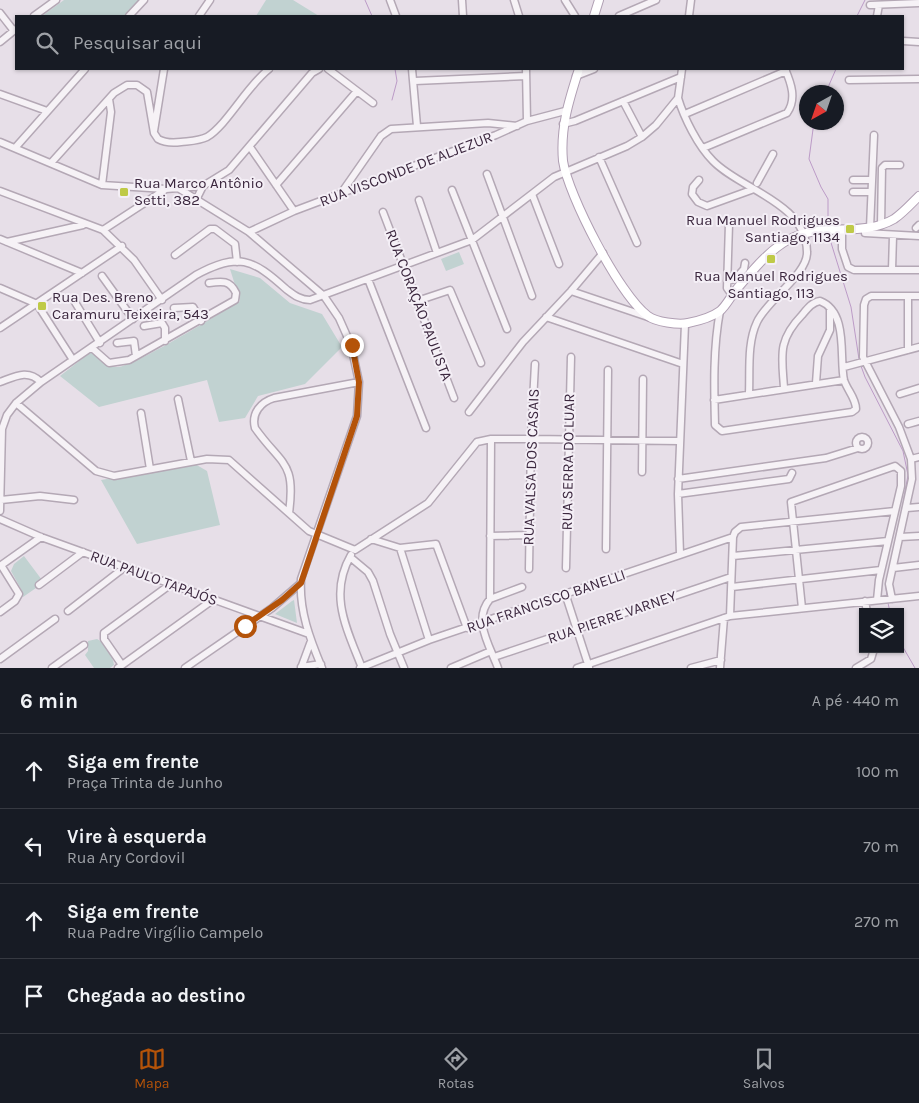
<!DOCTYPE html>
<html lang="pt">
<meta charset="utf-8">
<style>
:root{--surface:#171b24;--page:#20242c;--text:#f1f3f6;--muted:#9ea1a6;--line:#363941;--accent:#b45309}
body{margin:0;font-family:Karla,sans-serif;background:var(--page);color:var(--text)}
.controls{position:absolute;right:15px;bottom:15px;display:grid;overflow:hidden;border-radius:0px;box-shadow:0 1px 4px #0004}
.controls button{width:45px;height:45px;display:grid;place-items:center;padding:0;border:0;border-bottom:1px solid var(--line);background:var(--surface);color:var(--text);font:25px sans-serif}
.compass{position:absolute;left:799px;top:85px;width:45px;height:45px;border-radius:50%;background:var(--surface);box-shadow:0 1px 4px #0004;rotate:220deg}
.stop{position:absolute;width:15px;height:15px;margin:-11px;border:4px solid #b45309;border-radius:50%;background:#fff}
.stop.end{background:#b45309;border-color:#fff;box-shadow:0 1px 5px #0008}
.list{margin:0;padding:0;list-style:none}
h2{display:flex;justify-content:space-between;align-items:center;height:65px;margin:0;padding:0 20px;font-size:21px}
h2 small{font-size:16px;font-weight:400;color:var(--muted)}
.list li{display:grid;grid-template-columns:32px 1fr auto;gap:15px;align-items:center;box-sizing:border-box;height:75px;padding:0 20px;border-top:1px solid var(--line)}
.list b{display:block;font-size:19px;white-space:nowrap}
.list p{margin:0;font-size:16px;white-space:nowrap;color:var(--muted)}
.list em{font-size:16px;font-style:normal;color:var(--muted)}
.icon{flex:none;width:28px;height:28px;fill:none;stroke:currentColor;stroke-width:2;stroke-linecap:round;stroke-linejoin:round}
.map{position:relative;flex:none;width:919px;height:668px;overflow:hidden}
.search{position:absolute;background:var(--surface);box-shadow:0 1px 4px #0004;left:15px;right:15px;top:15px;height:55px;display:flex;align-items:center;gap:12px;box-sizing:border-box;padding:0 18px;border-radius:0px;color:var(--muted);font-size:19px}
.sheet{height:365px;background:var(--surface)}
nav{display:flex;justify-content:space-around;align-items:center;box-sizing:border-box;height:70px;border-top:1px solid var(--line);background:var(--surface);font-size:14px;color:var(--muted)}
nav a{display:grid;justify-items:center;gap:2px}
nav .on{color:var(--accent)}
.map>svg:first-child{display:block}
.green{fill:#c1d2d1}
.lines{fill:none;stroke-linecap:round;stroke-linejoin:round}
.stream{stroke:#bc9bc7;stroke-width:1}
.minor-casing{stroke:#b4a8b5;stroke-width:9}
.major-casing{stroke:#b09fb3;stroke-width:10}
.minor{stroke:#f6f2f6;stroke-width:6}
.major{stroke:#fff;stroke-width:8}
.route{stroke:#b45309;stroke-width:6}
.poi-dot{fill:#bfca47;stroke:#f4eff6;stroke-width:2}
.labels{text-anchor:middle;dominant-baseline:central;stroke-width:4;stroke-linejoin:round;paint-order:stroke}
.street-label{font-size:15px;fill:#3c283f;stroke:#f4eff6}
.poi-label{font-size:15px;fill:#3c283f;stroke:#f4eff6;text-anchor:start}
</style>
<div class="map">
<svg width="919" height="668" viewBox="0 0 919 668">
<rect width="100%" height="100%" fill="#e7dfe8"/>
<path class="green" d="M64,0h75l-14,16h-83z
M266,0h27l26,16h-63z
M459,252l5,12 -18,7 -5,-12z
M230,269l30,9 30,25 32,11 20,33 -37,37 -47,12 -13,22 -26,4 -12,-42 -108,27 -39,-31 32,-25c7,9 12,15 25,16 15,1 105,-55 123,-66z
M195,464l12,7 13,54 -83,19 -36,-64z
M24,556l18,24 -5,1 -1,7 -13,9 -1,-6 -11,-20 3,-7z
M294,600l3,23 -22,-9 17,-13z
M97,639c8,4 16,16 17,26l-4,3h-16l-9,-13 3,-4v-10z"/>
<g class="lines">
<path class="stream" d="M365,0l7,16
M857,16l8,-16
M826,92l10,-23
M392,100l5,-19 -2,-12
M814,122l-5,37 12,28 7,12v27
M828,233l23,74 8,52
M861,366l4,11 38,74 5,24 -7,40
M886,588l1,8
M888,603l2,9
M900,642l15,26"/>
<g class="minor-casing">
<path id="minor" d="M390,0l6,16
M462,0l1,16
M514,0l5,16
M565,0l10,16
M870,5l49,-2
M0,13l14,18
M34,16l22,-16
M129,16l15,-16
M199,16l11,-16
M619,16l37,-16
M689,16l2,-16
M877,16l2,-11
M903,41l16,1
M0,42l16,-13
M328,69l45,34
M412,69l5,57
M526,69l1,52
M576,76l18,-7
M849,80l70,-1
M415,81l111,-5
M0,94l47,17
M678,98c6,20 20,48 35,63 28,29 93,41 94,91 1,22 -40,48 -50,70 -10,21 -7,48 -8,71
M623,101l19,36
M685,114l101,-43
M563,124l12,-3 106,-44
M154,131l10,-62
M0,142l102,43 64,4 37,-3 26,-16 83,-97 7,-4
M250,147l44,64
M15,148l70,-79
M703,148l84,-35c10,-14 4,-30 -2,-44
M599,157l38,86
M51,163l63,-70 13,-8h10l10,7 7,41 4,6c7,4 15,4 23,3 8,-1 18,-1 26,-5 20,-12 40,-51 62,-68
M487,174l45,122
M699,180l-6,7 -1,7 6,8 9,4 47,-17
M853,180h18
M757,183l16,-29
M102,185l9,-73 -2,-13
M276,185l81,-94
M178,188l71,44 75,64 15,22 12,27 8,37 -2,34 -56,163c-2,32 9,60 21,89
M452,190l55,139
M0,191l103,39 31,30 28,40
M342,192l39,-56 10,-7 97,-6 29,3
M853,192h18
M532,194l27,70
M196,200l7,-14
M419,200l18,53
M383,212l71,186
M729,224l-2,64 5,7
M881,225l1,-57 3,-3h15
M870,228l4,-93
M916,228l3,-3
M842,229v20l6,18 6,3h65
M865,229v4l54,3
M103,230l63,-41
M249,232l45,-21 202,-76 31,-14 38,-10
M0,239l82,34
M7,242l76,-17
M175,255l35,-26h5l20,15 2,18
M892,270l1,-34
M102,276l31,43
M368,279l58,149
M727,281l8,-2 9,-10 1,-6
M0,288l37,16 36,56
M571,291l77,26
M908,296v54
M73,299l27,44
M417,301l33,-11 31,73
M174,308l19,-1 8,14
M720,311c-7,37 -6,76 -5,114l7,6 130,-19 4,-3c0,-11 -9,-19 -12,-29 -5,-21 5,-68 -24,-79 -8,1 -13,8 -18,14 -25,26 -20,41 -18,73
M546,317l137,47
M144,326l18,-3 3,5v13
M0,328l122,-82
M117,343l17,-2 2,15
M92,348l17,15 20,-3 106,-60 1,-7c-6,-13 -14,-12 -27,-10
M844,367l75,-20
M0,382c16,-6 28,-13 41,0
M816,383l2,-27 12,-26v-20
M900,394l19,-6
M178,399l13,62
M714,400l130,-20
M16,403l80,68 18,5 93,-17 22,1 80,71 46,19 73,-47 49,-61 14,-3h40l148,2
M469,412l54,-70 48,-51 32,-38
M141,413l9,56
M908,424l11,-3
M856 443a6 6 0 1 1 12 0a6 6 0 1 1-12 0Z
M911,459l8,-2
M642,472l1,-93
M678,479l148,-21 32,-10
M678,494l111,-15 3,-6
M1,500l39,-4 34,4
M907,508l12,-1
M0,511l2,-82 5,-14 9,-12 25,-21 155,-107c42,-23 57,-16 90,14 8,6 14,11 24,11l162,-60 82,-63 73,-31 15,-9 14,-12 22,-27 4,-29
M289,513c7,-52 -7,-47 -34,-85 -4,-15 6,-26 19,-30l85,-16
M0,519l41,18 268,97
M490,536l39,-1
M900,537l19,-1
M371,539l29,9 36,-4 31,84
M400,548l29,92
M606,549l2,-179
M680,554l-2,-60 7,-170
M351,555c-23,40 -4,74 11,113
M733,556l155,-15
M350,557l18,15 5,9 17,53 14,34
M0,566l41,-29
M566,568l5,-211
M893,568l26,-3
M529,569l2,-130 4,-75
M39,585l44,-33
M732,587l149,-17
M565,593l24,74
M490,599l1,-160
M892,599l-3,-15 23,-105 -1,-20 -12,-32 -36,-70 1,-52 2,-6 5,-3h48
M865,601l2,11
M802,608l-11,-106 104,-36 6,5v15l-22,94 -2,20
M68,611l57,-44
M0,612l15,-11 4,-7 -18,-29
M730,616l3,-79 2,-5 6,-5 154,-16
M494,657l237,-80
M0,659l55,-40
M122,665l-18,-26v-6l67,-49
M301,667l20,-3
M52,668l32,-23
M118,668l96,-69
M185,668l87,-60 29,-25
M301,668l10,-27
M360,668l69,-28 304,-103
M451,668l40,-17
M498,668c-8,-22 -26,-48 -8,-69l32,-12
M577,668l153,-52 189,-20
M691,668l30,-8
M720,668l4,-50
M856,668l15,-9 3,-10"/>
</g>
<g class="major-casing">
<path id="major" d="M594,16l5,-16
M579,69c-10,31 -19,59 -16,92 5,34 57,135 85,155 8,6 30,9 40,7 10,-2 24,-6 32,-12 6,-5 11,-15 16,-21 16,-19 35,-43 58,-53 32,-14 69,0 100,-18 9,-6 17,-15 25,-23"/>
</g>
<use href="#minor" class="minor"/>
<use href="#major" class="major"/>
</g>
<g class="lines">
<path class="route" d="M245,626l37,-26 19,-17 56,-167 2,-34 -7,-37"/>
</g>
<g class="poi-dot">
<rect x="119" y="187" width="10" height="10" rx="2.5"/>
<rect x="845" y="224" width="10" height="10" rx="2.5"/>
<rect x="766" y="254" width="10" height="10" rx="2.5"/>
<rect x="37" y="301" width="10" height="10" rx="2.5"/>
</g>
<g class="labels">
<g class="street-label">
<text transform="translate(406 169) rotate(-21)">RUA VISCONDE DE ALJEZUR</text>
<text transform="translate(419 305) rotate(69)">RUA CORAÇÃO PAULISTA</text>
<text transform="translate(568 462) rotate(-89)">RUA SERRA DO LUAR</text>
<text transform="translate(531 467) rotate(-88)">RUA VALSA DOS CASAIS</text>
<text transform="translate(154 578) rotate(20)">RUA PAULO TAPAJÓS</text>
<text transform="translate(546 601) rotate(-19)">RUA FRANCISCO BANELLI</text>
<text transform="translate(612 617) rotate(-19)">RUA PIERRE VARNEY</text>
</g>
<g class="poi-label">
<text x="134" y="183">Rua Marco Antônio<tspan x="134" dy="17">Setti, 382</tspan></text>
<text x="840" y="220" text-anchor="end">Rua Manuel Rodrigues<tspan x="840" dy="17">Santiago, 1134</tspan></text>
<text x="771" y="276" text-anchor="middle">Rua Manuel Rodrigues<tspan x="771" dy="17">Santiago, 113</tspan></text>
<text x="52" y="297">Rua Des. Breno<tspan x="52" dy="17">Caramuru Teixeira, 543</tspan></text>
</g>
</g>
</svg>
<div class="controls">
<button><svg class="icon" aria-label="layers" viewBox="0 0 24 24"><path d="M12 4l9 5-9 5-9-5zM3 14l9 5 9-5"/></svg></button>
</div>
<svg class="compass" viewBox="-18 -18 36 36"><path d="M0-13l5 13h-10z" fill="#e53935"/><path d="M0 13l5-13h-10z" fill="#9ea1a6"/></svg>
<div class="stop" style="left:245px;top:626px"></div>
<div class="stop end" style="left:352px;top:345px"></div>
<div class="search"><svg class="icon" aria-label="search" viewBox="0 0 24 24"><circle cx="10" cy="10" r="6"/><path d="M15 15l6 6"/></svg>Pesquisar aqui</div>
</div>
<section class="sheet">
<h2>6 min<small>A pé · 440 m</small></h2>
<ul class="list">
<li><svg class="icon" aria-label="ahead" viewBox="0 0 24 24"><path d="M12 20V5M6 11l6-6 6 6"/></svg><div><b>Siga em frente</b><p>Praça Trinta de Junho</p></div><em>100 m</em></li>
<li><svg class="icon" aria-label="left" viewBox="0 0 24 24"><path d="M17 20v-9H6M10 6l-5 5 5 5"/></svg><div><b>Vire à esquerda</b><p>Rua Ary Cordovil</p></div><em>70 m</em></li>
<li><svg class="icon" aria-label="ahead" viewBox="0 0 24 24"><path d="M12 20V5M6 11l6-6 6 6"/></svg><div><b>Siga em frente</b><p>Rua Padre Virgílio Campelo</p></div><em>270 m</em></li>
<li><svg class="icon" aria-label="arrive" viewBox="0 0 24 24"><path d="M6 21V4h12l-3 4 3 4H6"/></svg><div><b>Chegada ao destino</b></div></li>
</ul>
</section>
<nav>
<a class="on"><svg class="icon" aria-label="map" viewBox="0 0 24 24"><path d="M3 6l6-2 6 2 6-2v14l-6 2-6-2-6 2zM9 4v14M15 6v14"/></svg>Mapa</a>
<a><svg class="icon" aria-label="directions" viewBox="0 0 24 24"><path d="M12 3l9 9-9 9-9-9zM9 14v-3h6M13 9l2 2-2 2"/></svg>Rotas</a>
<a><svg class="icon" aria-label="saved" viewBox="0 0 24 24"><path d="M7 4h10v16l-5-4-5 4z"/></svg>Salvos</a>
</nav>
